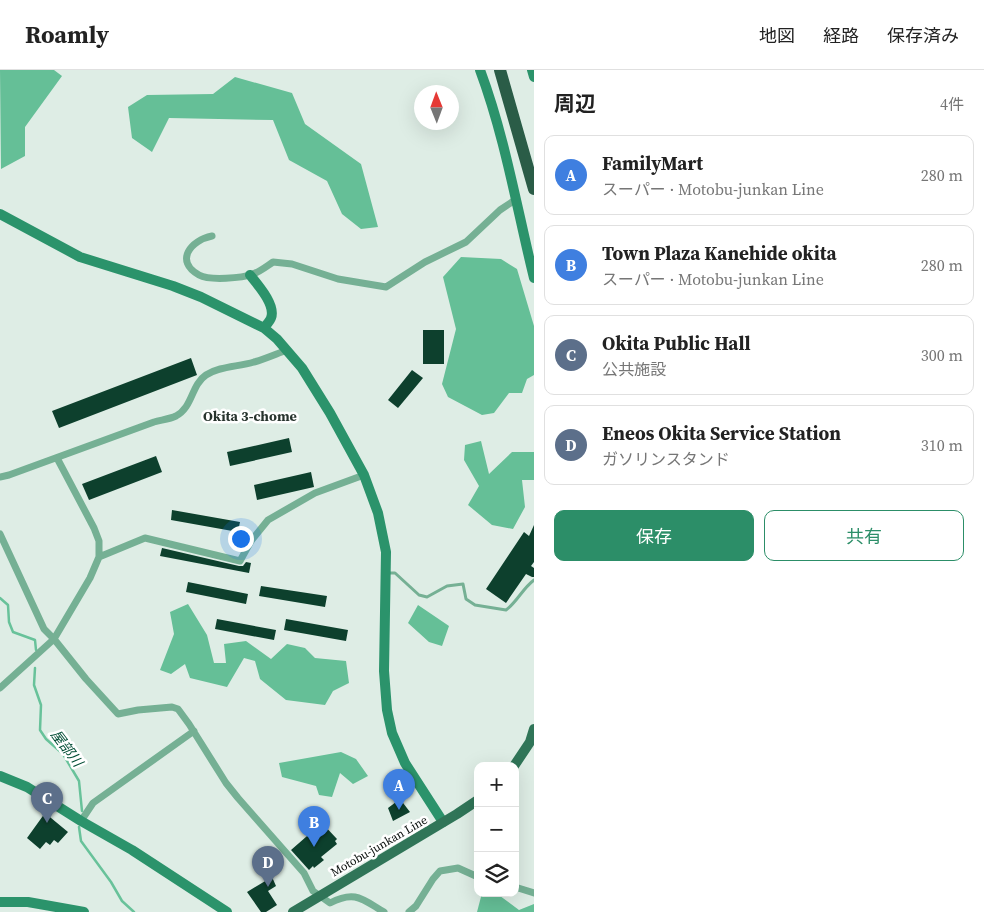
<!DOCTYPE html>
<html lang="ja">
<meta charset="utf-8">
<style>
:root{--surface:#fff;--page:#f6f6f6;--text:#222;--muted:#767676;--line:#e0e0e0;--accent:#2c8e68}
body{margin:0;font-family:"Source Serif 4","Noto Sans JP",serif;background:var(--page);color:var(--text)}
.controls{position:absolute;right:15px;bottom:15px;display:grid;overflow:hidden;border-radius:10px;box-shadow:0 5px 20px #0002}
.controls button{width:45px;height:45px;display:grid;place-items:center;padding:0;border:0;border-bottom:1px solid var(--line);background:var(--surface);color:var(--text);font:25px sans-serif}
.compass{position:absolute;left:414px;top:15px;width:45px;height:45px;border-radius:50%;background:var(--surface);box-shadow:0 5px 20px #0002;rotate:359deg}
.you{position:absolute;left:240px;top:468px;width:18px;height:18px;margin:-12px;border:4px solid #fff;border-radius:50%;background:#1a73e8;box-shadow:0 0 0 8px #1a73e833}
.badge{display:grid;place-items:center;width:32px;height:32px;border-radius:50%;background:var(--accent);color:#fff;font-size:16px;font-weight:700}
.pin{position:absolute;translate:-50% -41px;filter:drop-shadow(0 1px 2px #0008)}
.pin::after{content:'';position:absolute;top:26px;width:18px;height:15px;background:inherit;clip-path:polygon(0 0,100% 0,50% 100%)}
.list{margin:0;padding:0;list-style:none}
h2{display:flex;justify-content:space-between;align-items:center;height:65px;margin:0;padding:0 20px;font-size:21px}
h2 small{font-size:16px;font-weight:400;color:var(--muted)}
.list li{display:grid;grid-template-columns:32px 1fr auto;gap:15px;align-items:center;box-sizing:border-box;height:80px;margin:0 10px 10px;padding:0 10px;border:1px solid var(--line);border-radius:10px}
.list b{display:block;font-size:19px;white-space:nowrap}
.list p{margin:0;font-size:16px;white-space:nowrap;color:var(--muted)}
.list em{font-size:16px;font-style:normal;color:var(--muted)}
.actions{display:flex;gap:10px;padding:15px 20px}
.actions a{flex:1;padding:11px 0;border:1px solid var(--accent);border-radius:10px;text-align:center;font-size:18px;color:var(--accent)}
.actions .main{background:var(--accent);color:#fff}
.icon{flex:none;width:28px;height:28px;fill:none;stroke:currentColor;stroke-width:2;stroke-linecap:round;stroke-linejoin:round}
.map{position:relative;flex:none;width:534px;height:842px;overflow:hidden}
header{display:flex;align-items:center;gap:30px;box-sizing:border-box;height:70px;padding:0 25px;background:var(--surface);border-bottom:1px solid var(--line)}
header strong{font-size:24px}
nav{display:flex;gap:28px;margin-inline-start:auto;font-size:18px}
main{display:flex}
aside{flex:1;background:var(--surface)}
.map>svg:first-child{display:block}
.forest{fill:#65bf97}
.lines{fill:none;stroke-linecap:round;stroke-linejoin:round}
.stream{stroke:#68c29a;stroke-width:2.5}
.building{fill:#0d402d}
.lane{stroke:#75b094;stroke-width:3}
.street{stroke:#75b094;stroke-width:7}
.secondary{stroke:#2b936b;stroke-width:10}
.primary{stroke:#307558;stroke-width:10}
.highway{stroke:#2a5c47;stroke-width:12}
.labels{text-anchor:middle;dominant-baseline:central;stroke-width:5;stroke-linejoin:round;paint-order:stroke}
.street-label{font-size:12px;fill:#080d0b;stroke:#fff}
.neighbourhood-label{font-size:14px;font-weight:bold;fill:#27332d;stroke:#fff}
.water-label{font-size:14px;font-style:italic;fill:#004d34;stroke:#fff}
</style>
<header>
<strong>Roamly</strong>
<nav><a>地図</a><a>経路</a><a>保存済み</a></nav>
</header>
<main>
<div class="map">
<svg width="534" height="842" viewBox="0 0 534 842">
<rect width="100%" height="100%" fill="#deede5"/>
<path class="forest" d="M0,0h54l8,6 -37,51v29l-24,13z
M235,7l57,16 13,31 56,40 17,63 -17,2 -19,-15 -15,-33 -38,-21 -16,-40 -104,-2 -17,34 -20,-14 -4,-31 19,-12 66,-1z
M461,187l40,2 16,10 17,57v49l-7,4 -5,14h-13l-15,20 -12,2 -34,-18 -6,-13 14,-55 -13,-52z
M481,371l8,33 23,-22h22v28h-12l3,27 -12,22 -21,-4 -24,-20 11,-19 -15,-26 1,-15z
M188,534l19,31 7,28h12l-2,-19 22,-3 25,18 16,-15 18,4 10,10 31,3 3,22 -16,8 -8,14 -39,-5 -26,-21 -5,-18 -11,-3 -17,29 -37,-9 -5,-14 -14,10 -11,-4 14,-36 -4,-22z
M418,535l31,21 -7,20 -13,-4 -21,-19z
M341,682l15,7 12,17 -15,8 -13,-11 -8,24 -13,-2 -3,-9 -34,-9 -3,-14z
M482,823h14l23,17 15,-6v8h-57z"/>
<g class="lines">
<path class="stream" d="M0,528l8,7 1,17 4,10 22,8 1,10
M35,598l-1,17 7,20 -1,25 6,9 17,15 16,27 3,30
M79,757l2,14 30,41 11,19 12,11"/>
</g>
<path class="building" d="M423,260h21v34h-21z
M191,288l6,17 -138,53 -7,-17z
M412,300l11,8 -25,30 -10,-8z
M289,368l3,14 -62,14 -3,-14z
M156,386l6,16 -73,28 -7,-16z
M311,402l3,15 -57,13 -3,-15z
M172,440l68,12 -2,10 -67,-12z
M534,455v37l-3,4 3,2v9h-2l-6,-3 -20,29 -20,-14 38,-57 5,4z
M162,478l77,18h4l3,-4 5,1 -2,10 -89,-17z
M188,512l60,12 -2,10 -60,-12z
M261,516l66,10 -2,11 -66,-11z
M217,549l59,11 -2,10 -59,-11z
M286,549l62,11 -2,11 -62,-11z
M400,729l10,13 -17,9 -5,-13z
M45,743l23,19 -10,11 -4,-3 -4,5 -4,-3 -6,7 -13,-11z
M322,753l15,16 -2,2 2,3 -16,13 3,3 -10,8 -1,-2 -4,4 -18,-20z
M272,807l4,9 -8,5 9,14 -11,7h-5l-14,-20z"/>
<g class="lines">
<path class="lane" d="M388,503h7l24,22 8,2 20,-11 16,-2 3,15 9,6 31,5c11,-8 17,-22 28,-30"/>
<path class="street" d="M212,166c-21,4 -38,25 -13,39 11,6 43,3 54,-1 8,-3 14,-8 20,-12l19,2 46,15 48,8 39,-25 41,-20 34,-32 15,-10
M0,407l9,-2 145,-53c7,-2 16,-3 22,-6 17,-9 15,-31 30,-41 14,-9 32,-8 48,-13 11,-3 22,-8 33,-12
M0,464l44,95 10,10 32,40 32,35 20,-4 34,-3 6,2 11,15 37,59 12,15 66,75 9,18 17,12c25,-13 32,-4 54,9
M99,487l46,-19 95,23 11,-20 17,-21 47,-27 49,-18
M0,618l54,-49 36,-61 9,-21v-16l-5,-13 -37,-70
M81,751l12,-18 101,-72
M515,817l19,6
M409,842l7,-6 17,-27 7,-8 18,-3 20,9"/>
<path class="secondary" d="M480,0c25,67 37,139 54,208
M532,0l2,7
M0,144l80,43 93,29 28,11 63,31 13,11 25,29 28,45 34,62 14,38 8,39 -2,119 3,39 5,23 13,30 38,59
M250,205c8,10 26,30 21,43 -1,3 -5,7 -7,10
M0,706l27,11 54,34 51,29 95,62
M0,832h28l56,10"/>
<path class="primary" d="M514,696l16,-24 4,-13
M293,842l164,-98 21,-14"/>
<path class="highway" d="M500,0l34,119"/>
</g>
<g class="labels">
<g class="street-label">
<text transform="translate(379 776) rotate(-30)">Motobu-junkan Line</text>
</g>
<g class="neighbourhood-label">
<text x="250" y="346">Okita 3-chome</text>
</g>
<g class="water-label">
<text transform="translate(67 678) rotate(53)">屋部川</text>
</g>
</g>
</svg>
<div class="controls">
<button>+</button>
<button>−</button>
<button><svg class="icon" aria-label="layers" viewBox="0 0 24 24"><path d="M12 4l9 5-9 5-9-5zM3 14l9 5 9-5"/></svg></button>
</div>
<svg class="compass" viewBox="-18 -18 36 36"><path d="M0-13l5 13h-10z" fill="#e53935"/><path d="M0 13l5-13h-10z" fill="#767676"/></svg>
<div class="you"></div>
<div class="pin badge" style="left:399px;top:740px;background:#3f7fe0">A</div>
<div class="pin badge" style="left:314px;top:777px;background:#3f7fe0">B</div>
<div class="pin badge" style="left:47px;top:753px;background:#5c6f8a">C</div>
<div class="pin badge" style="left:268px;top:817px;background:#5c6f8a">D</div>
</div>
<aside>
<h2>周辺<small>4件</small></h2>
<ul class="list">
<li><span class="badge" style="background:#3f7fe0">A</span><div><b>FamilyMart</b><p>スーパー · Motobu-junkan Line</p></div><em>280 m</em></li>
<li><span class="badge" style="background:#3f7fe0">B</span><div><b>Town Plaza Kanehide okita</b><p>スーパー · Motobu-junkan Line</p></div><em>280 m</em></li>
<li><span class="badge" style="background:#5c6f8a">C</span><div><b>Okita Public Hall</b><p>公共施設</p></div><em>300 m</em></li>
<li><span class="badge" style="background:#5c6f8a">D</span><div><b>Eneos Okita Service Station</b><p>ガソリンスタンド</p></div><em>310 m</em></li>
</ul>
<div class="actions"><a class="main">保存</a><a>共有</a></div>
</aside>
</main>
